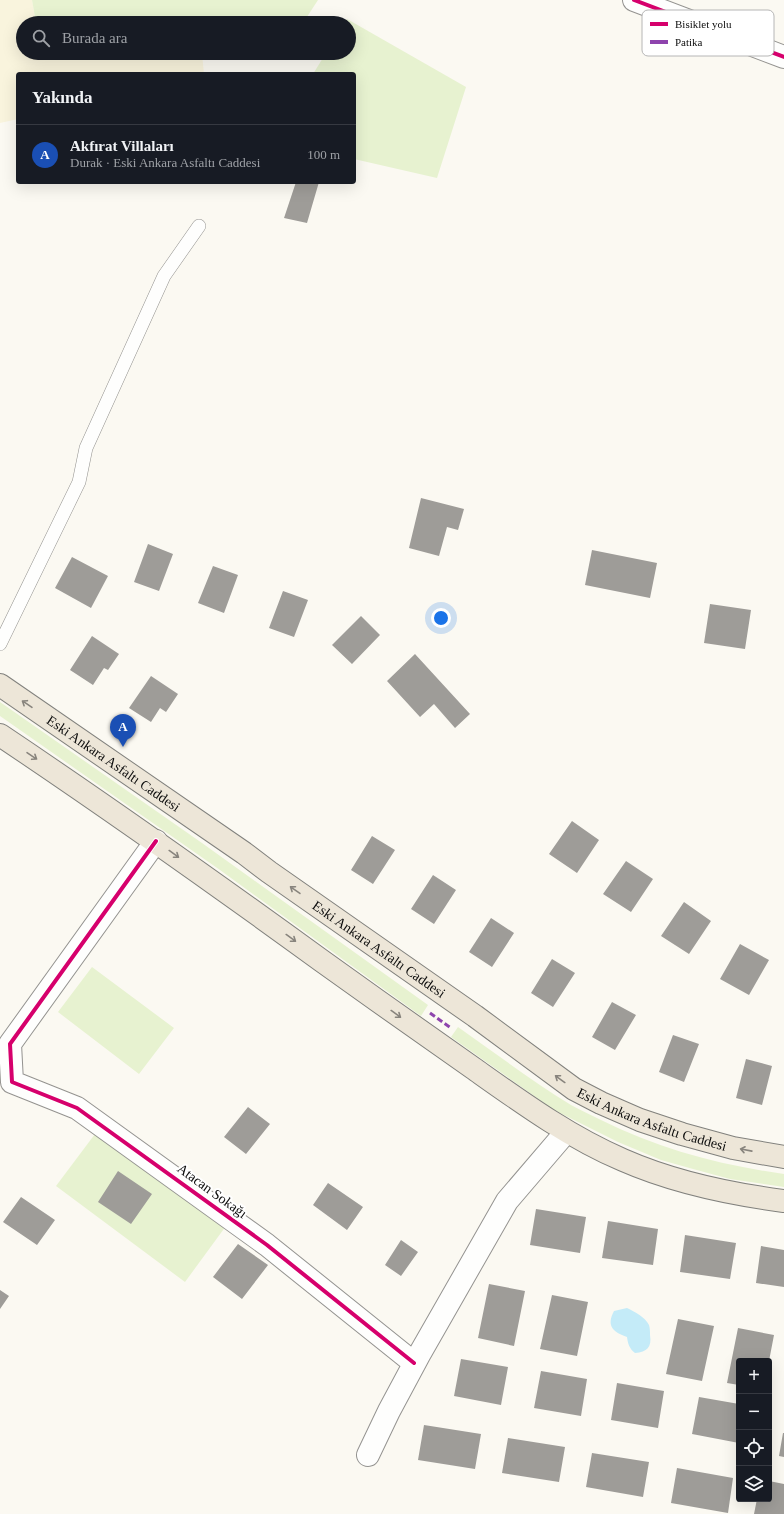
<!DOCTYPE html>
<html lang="tr">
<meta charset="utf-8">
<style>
:root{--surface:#171b24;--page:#20242c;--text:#f1f3f6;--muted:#9ea1a6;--line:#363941;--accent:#ea580c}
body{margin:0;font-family:"Times New Roman",serif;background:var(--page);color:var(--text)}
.controls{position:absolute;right:12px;bottom:12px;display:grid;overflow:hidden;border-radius:4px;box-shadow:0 4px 16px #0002}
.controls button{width:36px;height:36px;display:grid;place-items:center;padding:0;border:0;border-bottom:1px solid var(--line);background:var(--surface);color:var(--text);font:20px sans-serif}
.you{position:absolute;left:441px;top:618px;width:14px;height:14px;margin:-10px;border:3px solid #fff;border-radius:50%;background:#1a73e8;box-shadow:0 0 0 6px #1a73e833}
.badge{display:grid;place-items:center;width:26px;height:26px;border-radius:50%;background:var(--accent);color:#fff;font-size:13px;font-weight:700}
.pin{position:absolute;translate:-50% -33px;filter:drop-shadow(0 1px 2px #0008)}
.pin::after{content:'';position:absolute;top:21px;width:14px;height:12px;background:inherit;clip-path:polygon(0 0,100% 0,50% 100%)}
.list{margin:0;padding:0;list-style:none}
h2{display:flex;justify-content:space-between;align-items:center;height:52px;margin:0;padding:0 16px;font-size:17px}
h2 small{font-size:13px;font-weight:400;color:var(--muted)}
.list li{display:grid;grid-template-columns:26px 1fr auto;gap:12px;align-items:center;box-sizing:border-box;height:60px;padding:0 16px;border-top:1px solid var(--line)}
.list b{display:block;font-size:15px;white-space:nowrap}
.list p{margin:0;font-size:13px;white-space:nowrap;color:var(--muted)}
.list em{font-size:13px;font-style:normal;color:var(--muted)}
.icon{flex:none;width:22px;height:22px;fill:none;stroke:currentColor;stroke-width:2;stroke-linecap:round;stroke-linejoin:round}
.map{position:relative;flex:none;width:784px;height:1514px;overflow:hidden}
.search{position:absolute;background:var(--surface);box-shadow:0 4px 16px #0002;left:16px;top:16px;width:340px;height:44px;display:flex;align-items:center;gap:10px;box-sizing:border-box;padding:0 14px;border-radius:22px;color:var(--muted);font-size:15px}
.panel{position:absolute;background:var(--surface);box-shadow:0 4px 16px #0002;left:16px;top:72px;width:340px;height:112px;border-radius:4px}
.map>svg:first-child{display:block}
.farmland{fill:#f9f4dd}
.green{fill:#e7f2d0}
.water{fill:#c4ebf8}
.building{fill:#9e9c98}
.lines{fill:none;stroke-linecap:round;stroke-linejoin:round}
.service-casing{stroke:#949390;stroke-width:14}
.minor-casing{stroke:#949390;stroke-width:24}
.primary-casing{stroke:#81817d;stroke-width:24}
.service{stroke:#fefefd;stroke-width:13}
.minor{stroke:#fefefd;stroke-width:22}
.primary{stroke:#ede6d8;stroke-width:22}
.quiet{stroke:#8e44ad;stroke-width:3;stroke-dasharray:6 3;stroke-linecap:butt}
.cycleway-casing{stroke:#fff;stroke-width:6}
.cycleway{stroke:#d6006c;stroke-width:4}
.oneway{stroke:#88847d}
.labels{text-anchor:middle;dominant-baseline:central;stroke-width:4;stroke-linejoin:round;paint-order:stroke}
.street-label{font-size:14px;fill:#0d0d0d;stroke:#fff}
.key{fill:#fff;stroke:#b6b6b6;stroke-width:1}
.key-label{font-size:11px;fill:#0d0d0d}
</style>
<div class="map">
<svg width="784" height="1514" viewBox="0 0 784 1514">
<rect width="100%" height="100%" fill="#fbf9f2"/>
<path class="farmland" d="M0,0h32l4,23h-13v30l179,1 2,20h-186v45l-18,4z"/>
<path class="green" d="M32,0h286l-15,23h-267z
M347,19l119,68 -29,91 -83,-19v-85h-41l13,-21h23v-30h-5z
M42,53h242l-1,2z
M0,702l202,141 226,162 -7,11 -201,-146 -220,-154z
M92,967l82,61 -35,46 -81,-62z
M458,1027c37,26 74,54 113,78 9,5 20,10 30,15 58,29 119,45 183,54v13l-54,-8 -37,-10 -32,-9 -43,-18 -64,-32 -103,-73z
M98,1130l128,96 -41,56 -129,-96z"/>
<path class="water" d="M627,1308c8,4 18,9 22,17 1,3 1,7 1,10 2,12 -3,17 -15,18 -6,-5 -7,-9 -8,-16 -14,-5 -21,-11 -13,-26z"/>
<path class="building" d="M296,182h23l-12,41 -23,-5z
M421,498l43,11 -6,21 -11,-3 -8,29 -30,-8z
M148,544l25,10 -14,37 -25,-9z
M592,550l65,13 -7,35 -65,-13z
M72,557l36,19 -17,32 -36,-20z
M213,566l25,9 -14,38 -26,-10z
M283,591l25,9 -14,37 -25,-9z
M710,604l41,6 -6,39 -41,-6z
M361,616l19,19 -28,29 -20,-19z
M92,636l27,18 -11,16 -4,-2 -11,17 -23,-15z
M415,654l55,60 -15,14 -21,-24 -14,13 -33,-36z
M151,676l27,18 -12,18 -6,-4 -9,14 -22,-14z
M572,821l27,19 -22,33 -28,-19z
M372,836l23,14 -22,34 -22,-14z
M626,861l27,18 -22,33 -28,-18z
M433,875l23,15 -22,34 -23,-15z
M684,902l27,19 -22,33 -28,-18z
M491,918l23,15 -22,34 -23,-15z
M740,944l29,16 -20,35 -29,-16z
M552,959l23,14 -22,34 -22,-14z
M612,1002l24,13 -21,35 -23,-13z
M673,1035l26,9 -15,38 -25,-10z
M746,1059l26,7 -10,39 -26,-7z
M248,1107l22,17 -24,30 -22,-17z
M118,1171l34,23 -21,30 -33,-22z
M328,1183l35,24 -16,23 -34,-25z
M21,1197l34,23 -18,25 -34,-23z
M536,1209l50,8 -6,36 -50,-8z
M608,1221l50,8 -5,36 -51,-7z
M685,1235l51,8 -6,36 -50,-7z
M401,1240l17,12 -17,24 -16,-11z
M238,1244l30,21 -26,34 -29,-22z
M761,1246l23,4v37l-28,-4z
M489,1284l36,7 -11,55 -36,-8z
M0,1290l9,6 -9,13z
M552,1295l36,7 -11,54 -37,-7z
M678,1319l36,7 -12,55 -36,-7z
M738,1328l36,7 -5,26h-30v24l-12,-2z
M461,1359l47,8 -7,38 -47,-9z
M541,1371l46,8 -6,37 -47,-8z
M617,1383l47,8 -6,37 -47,-8z
M699,1397l40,7v39l-47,-9z
M424,1425l57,9 -6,35 -57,-9z
M783,1433h1v24l-5,-1z
M508,1438l57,9 -6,35 -57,-9z
M592,1453l57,9 -6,35 -57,-10z
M677,1468l56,10 -5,35 -57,-10z
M769,1481l15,3v30h-30l3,-15h12z"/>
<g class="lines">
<g class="service-casing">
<path id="service" d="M0,644l79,-162 7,-34 78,-172 35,-50"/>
</g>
<g class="minor-casing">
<path id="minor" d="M634,0l150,57
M156,841l-146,203 2,38 65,26 190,137 147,118
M368,1455l21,-44 30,-56 88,-154 59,-69"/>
</g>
<g class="primary-casing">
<g id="primary">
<path id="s1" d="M0,685l244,168 25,19 206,144 99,73 27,14 39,17 42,14 51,14 51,9"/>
<path d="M0,735c109,73 216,149 322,226 50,36 101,72 151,107 48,34 96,69 150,92 50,22 107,34 161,41"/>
</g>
</g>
<use href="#service" class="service"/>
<use href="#minor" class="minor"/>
<use href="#primary" class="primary"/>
<path class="quiet" d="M430,1013l21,15"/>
<g class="cycleway-casing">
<path id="cycleway" d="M634,0l150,57
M156,841l-146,203 2,38 65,26 190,137 147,118"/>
</g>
<use href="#cycleway" class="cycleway"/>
</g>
<defs><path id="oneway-shaft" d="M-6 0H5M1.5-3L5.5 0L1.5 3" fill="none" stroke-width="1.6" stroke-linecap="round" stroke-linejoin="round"/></defs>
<g class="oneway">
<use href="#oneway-shaft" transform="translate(27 704) rotate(-146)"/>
<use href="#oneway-shaft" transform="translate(32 756) rotate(34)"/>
<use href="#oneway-shaft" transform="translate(174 854) rotate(36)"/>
<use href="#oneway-shaft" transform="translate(295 890) rotate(-145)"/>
<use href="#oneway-shaft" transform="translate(291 938) rotate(36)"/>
<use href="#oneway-shaft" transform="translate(396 1014) rotate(36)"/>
<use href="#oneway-shaft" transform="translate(560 1079) rotate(-144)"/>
<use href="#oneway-shaft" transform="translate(746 1150) rotate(-169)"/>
</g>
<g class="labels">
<g class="street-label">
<text stroke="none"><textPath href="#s1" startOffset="138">Eski Ankara Asfaltı Caddesi</textPath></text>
<text stroke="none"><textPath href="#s1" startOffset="462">Eski Ankara Asfaltı Caddesi</textPath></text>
<text stroke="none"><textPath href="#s1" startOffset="786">Eski Ankara Asfaltı Caddesi</textPath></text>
<text transform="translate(212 1191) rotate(36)">Atacan Sokağı</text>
</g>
</g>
<rect x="642" y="10" width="132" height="46" rx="6" class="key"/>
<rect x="650" y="22" width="18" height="4" fill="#d6006c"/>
<rect x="650" y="40" width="18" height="4" fill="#8e44ad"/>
<g class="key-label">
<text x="675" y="28">Bisiklet yolu</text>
<text x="675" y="46">Patika</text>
</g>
</svg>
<div class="controls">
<button>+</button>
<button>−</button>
<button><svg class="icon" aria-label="locate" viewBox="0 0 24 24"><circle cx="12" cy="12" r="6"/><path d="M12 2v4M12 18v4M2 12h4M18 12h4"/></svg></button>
<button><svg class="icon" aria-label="layers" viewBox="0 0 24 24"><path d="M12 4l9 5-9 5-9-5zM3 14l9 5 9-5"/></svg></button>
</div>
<div class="you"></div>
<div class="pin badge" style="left:123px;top:747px;background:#1a4fb4">A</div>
<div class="search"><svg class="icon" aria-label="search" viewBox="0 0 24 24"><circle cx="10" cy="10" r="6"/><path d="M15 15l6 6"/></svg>Burada ara</div>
<section class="panel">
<h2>Yakında<small></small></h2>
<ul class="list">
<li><span class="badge" style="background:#1a4fb4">A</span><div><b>Akfırat Villaları</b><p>Durak · Eski Ankara Asfaltı Caddesi</p></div><em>100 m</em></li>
</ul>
</section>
</div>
